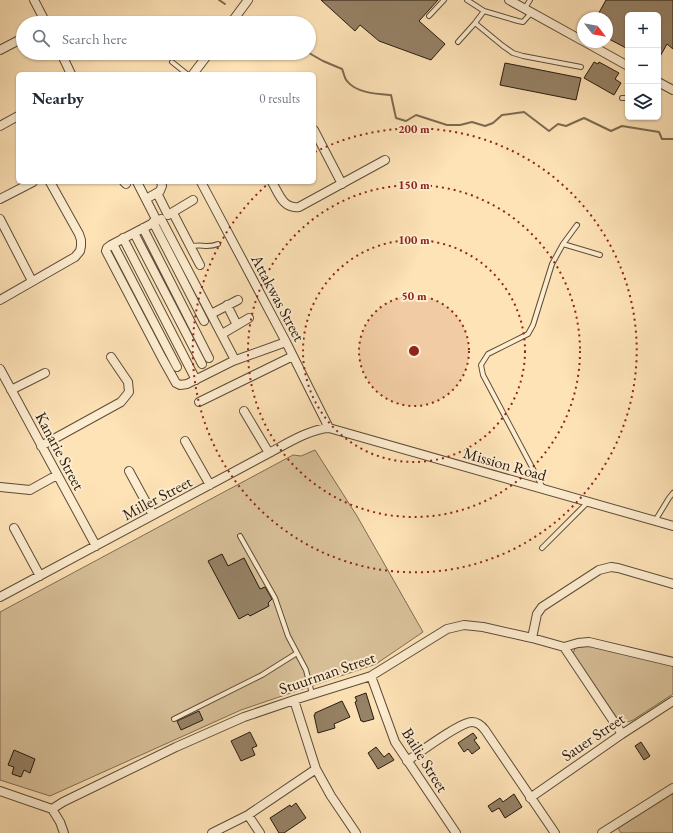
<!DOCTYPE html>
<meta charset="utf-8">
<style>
:root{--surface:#fff;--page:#f6f6f7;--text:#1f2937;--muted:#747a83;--line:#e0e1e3}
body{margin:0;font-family:"EB Garamond",serif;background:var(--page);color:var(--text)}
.controls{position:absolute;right:12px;top:12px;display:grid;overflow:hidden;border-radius:6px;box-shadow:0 1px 3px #0004}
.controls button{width:36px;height:36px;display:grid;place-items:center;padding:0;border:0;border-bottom:1px solid var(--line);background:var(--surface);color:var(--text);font:20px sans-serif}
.compass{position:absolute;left:577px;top:12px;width:36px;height:36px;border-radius:50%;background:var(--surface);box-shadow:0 1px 3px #0004;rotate:121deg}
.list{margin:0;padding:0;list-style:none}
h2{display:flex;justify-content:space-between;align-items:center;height:52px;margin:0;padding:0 16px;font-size:17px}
h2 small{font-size:13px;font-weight:400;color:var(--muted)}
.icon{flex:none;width:22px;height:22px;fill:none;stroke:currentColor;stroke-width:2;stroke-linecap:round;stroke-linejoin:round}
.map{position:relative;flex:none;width:673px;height:833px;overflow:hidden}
.search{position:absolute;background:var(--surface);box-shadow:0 1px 3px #0004;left:16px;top:16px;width:300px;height:44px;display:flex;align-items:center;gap:10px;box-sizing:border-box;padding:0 14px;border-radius:22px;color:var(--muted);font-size:15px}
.panel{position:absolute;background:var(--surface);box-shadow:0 1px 3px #0004;left:16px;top:72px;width:300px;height:112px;border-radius:6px}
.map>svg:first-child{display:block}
.green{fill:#d9c19a;stroke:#806d54}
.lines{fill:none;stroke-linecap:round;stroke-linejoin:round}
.stream{stroke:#7c6951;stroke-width:2}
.building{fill:#968266;stroke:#26190e}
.service-casing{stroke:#5c4c38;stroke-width:6}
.minor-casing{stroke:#5c4c38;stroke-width:10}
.service{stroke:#feedd0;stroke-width:4}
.minor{stroke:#feedd0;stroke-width:8}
.ring{fill:none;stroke:#8f2418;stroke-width:2;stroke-dasharray:2 4}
.labels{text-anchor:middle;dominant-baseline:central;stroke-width:4;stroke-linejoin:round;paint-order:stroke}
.street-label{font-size:16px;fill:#26190e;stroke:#feedd0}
.centre{fill:#8f2418;stroke:#feedd0;stroke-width:2}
.ring-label{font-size:12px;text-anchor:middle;font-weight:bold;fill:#8f2418;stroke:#feedd0;stroke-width:4;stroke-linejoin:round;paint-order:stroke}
</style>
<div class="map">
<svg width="673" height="833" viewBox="0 0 673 833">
<rect width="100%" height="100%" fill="#fee3b7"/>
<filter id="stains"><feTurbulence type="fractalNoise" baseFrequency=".005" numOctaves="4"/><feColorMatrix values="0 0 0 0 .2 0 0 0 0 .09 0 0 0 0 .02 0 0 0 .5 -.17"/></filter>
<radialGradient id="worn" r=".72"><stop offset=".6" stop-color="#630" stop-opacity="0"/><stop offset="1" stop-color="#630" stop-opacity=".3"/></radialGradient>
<path class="green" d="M315,450l42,66 66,116 -47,32 -135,46 -191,86 -50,-16v-168l293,-157 8,1z
M588,646l85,19v29l-40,26c-6,3 -11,3 -16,-2l-44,-64 2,-6z
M673,792v41h-52l-3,-5z"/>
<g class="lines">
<path class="stream" d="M219,0l6,4
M309,53l14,8 19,8c2,4 2,9 5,12 9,12 30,13 44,14l5,23 10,3 10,-6 31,10h13l12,-3 13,4 8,-3 9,-8 22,-3 25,19 9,-7 8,2 18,-8 27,13 11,-5 37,6 3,7h11"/>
</g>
<path class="building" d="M321,0h117l-19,21 26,23 -14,16 -52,-19 -19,-16 -5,6z
M606,0h67v49l-6,-5 -9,16v-45h-30v34l-21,-11v-20h-11z
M594,62l4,2 1,-2 20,11 -4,6 6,4 -7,12 -30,-17z
M505,63l76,15 -5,22 -76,-15z
M222,554l6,12 16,-8 16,31 5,-2 7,12 -4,4 1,3 -19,10 -2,-2 -9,5 -31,-58z
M366,693l8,26 -11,3v-1h-2l-6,-19 2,-1 -2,-4z
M342,701l8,16 -16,7 1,4 -17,5 -4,-18h1v-2z
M199,711l4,9 -22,10 -4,-9z
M250,732l7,14 -5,2 3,7 -14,6 -10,-20z
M473,733l4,5 -3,2 6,8 -8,6 -4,-5 -4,3 -6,-9z
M641,742l9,14 -6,4 -9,-14z
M376,747l8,10 5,-4 5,7 -16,9 -10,-16z
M14,750l21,9 -5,14 -6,-3 -3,7 -9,-3 2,-7 -6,-2z
M514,794l8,13 -17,11 -6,-10 -7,4 -4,-6 12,-8 3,4z
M296,803l10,15 -22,15h-5l-9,-15 20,-13 1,2z"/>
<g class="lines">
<g class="service-casing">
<path id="service" d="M467,0l17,11 -9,12 28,23 10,7 10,3 58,11
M525,8l5,-8
M484,11l34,10 5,1 8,-9
M429,16l15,-16
M458,42l17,-19
M172,62l15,12
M622,98h6
M563,244l37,11
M190,247c11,-4 16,2 28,-3
M543,488l-60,-113 -2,-10 7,-11 40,-20 5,-9 19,-61 11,-20 14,-19
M655,521l14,-23 4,-5
M240,536l35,62 13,38 18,34 6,24
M542,548l46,-46
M174,719l88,-44 35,-22"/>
</g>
<g class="minor-casing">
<path id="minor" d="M34,0l12,23
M509,0l74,41
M231,23l17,-23
M585,42l43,24
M0,50l23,-12
M61,53l10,21
M193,74l16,-21
M658,82l15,8
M0,126l18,-10
M314,130l28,54
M124,182l2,2
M137,182l20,39 -46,24 -4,3 -1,3 56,107 14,25 4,2 7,-1 46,-23 53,-19
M201,182l85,160 43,86
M272,182c7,12 11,27 27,25l86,-47
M157,193l11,22
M0,199l33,-17
M146,199l14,-8 2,-5 -1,-4
M173,213l27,52
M168,215l25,-15
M0,219l32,62
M161,219l74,141
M153,222l51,99
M143,228l66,130
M134,233l68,131
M123,238l73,142
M113,244l64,123
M0,300l75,-43 5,-6 1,-5v-6l-2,-6 -29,-52
M227,305l10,20
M211,314l27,-14
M222,334l27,-16
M0,369l96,177
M11,390l34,-17
M199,402l94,-46
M244,411l25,42
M185,441l25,44
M41,446l80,-44 8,-10 -1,-10 -17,-25
M129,471l24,44
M0,487l30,3 27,-15
M14,528l26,48
M0,597l269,-144c17,-9 41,-24 60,-25l344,98
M532,638l5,-24 5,-7 57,-37 12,-3 7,1 55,16
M564,647l14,-4 11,-1 84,20
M371,676l24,66 61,91
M294,700l22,69 15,27 25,37
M407,761c12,-8 53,-39 65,-39 6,0 10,4 13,8l70,103
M0,791l52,18 8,13 4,11
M530,798l92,-64 51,-33
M52,809l11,-7 113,-55 68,-30 50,-17 77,-24 76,-47 17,-4 19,2 49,11 32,9 58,87
M248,815l12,18
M212,833l36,-18 68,-46
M602,833l71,-45"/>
</g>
<use href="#service" class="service"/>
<use href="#minor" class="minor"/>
</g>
<circle cx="414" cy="351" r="55" fill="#8f2418" fill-opacity=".12"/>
<g class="ring">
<circle cx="414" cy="351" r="55"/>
<circle cx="414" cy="351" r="111"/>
<circle cx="414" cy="351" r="166"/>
<path d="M315 152A222 222 0 1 1 270 182"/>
</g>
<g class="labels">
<g class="street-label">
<text transform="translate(278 298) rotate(62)">Attakwas Street</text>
<text transform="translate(60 451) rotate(62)">Kanarie Street</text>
<text transform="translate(505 464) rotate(16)">Mission Road</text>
<text transform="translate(157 498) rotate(-28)">Miller Street</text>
<text transform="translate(327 673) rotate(-19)">Stuurman Street</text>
<text transform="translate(593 737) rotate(-34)">Sauer Street</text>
<text transform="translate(425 760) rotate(58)">Bailie Street</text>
</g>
</g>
<circle cx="414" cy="351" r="6" class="centre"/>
<g class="ring-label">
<text x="414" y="133">200 m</text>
<text x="414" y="189">150 m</text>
<text x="414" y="244">100 m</text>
<text x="414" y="300">50 m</text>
</g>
<rect width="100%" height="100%" filter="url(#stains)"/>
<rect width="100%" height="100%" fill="url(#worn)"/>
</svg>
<div class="controls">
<button>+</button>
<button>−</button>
<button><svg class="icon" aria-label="layers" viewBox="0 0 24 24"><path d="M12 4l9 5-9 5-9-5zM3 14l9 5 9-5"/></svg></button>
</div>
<svg class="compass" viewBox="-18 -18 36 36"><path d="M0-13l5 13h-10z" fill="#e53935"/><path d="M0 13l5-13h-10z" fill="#747a83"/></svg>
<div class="search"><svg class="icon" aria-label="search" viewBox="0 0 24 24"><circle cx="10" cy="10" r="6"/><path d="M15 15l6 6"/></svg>Search here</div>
<section class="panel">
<h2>Nearby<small>0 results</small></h2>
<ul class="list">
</ul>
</section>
</div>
